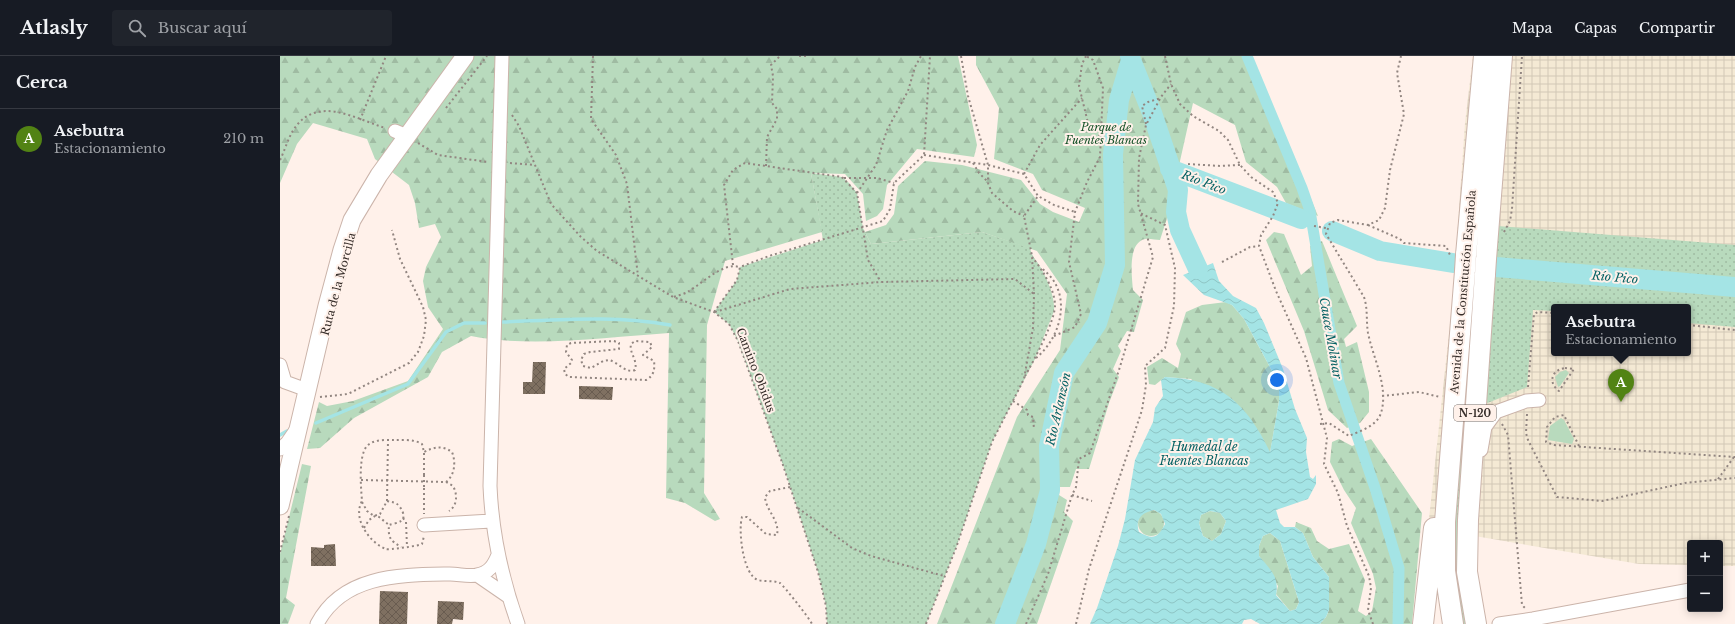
<!DOCTYPE html>
<html lang="es">
<meta charset="utf-8">
<style>
:root{--surface:#171b24;--page:#20242c;--text:#f1f3f6;--muted:#9ea1a6;--line:#363941;--accent:#528314}
body{margin:0;font-family:"Libre Baskerville",serif;background:var(--page);color:var(--text)}
.controls{position:absolute;right:12px;bottom:12px;display:grid;overflow:hidden;border-radius:4px;box-shadow:0 2px 10px #0003}
.controls button{width:36px;height:36px;display:grid;place-items:center;padding:0;border:0;border-bottom:1px solid var(--line);background:var(--surface);color:var(--text);font:20px sans-serif}
.you{position:absolute;left:997px;top:324px;width:14px;height:14px;margin:-10px;border:3px solid #fff;border-radius:50%;background:#1a73e8;box-shadow:0 0 0 6px #1a73e833}
.badge{display:grid;place-items:center;width:26px;height:26px;border-radius:50%;background:var(--accent);color:#fff;font-size:13px;font-weight:700}
.pin{position:absolute;translate:-50% -33px;filter:drop-shadow(0 1px 2px #0008)}
.pin::after{content:'';position:absolute;top:21px;width:14px;height:12px;background:inherit;clip-path:polygon(0 0,100% 0,50% 100%)}
.popup{position:absolute;left:1271px;top:248px;width:140px;height:52px;box-sizing:border-box;display:grid;place-content:center;border-radius:4px;background:var(--surface);filter:drop-shadow(0 1px 3px #0005);font-size:13px;white-space:nowrap;color:var(--muted)}
.popup b{font-size:15px;color:var(--text)}
.popup::after{content:'';position:absolute;left:50%;top:100%;margin-left:-8px;border:8px solid transparent;border-top-color:var(--surface)}
.list{margin:0;padding:0;list-style:none}
h2{display:flex;justify-content:space-between;align-items:center;height:52px;margin:0;padding:0 16px;font-size:17px}
h2 small{font-size:13px;font-weight:400;color:var(--muted)}
.list li{display:grid;grid-template-columns:26px 1fr auto;gap:12px;align-items:center;box-sizing:border-box;height:60px;padding:0 16px;border-top:1px solid var(--line)}
.list b{display:block;font-size:15px;white-space:nowrap}
.list p{margin:0;font-size:13px;white-space:nowrap;color:var(--muted)}
.list em{font-size:13px;font-style:normal;color:var(--muted)}
.icon{flex:none;width:22px;height:22px;fill:none;stroke:currentColor;stroke-width:2;stroke-linecap:round;stroke-linejoin:round}
.map{position:relative;flex:none;width:1455px;height:568px;overflow:hidden}
header{display:flex;align-items:center;gap:24px;box-sizing:border-box;height:56px;padding:0 20px;background:var(--surface);border-bottom:1px solid var(--line)}
header strong{font-size:19px}
nav{display:flex;gap:22px;margin-inline-start:auto;font-size:14px}
.search{width:280px;height:36px;background:var(--page);display:flex;align-items:center;gap:10px;box-sizing:border-box;padding:0 14px;border-radius:4px;color:var(--muted);font-size:15px}
main{display:flex}
aside{flex:1;background:var(--surface)}
.map>svg:first-child{display:block}
.industrial{fill:url(#industrial-grid);fill-rule:evenodd}
.grass{fill:url(#grass-dots)}
.forest{fill:url(#forest-firs)}
.green{fill:#b8dabd}
.water{fill:url(#water-waves);fill-rule:evenodd}
.lines{fill:none;stroke-linecap:round;stroke-linejoin:round}
.stream{stroke:#a4e4e5;stroke-width:3.5}
.canal{stroke:#a4e4e5;stroke-width:11}
.river{stroke:#a4e4e5;stroke-width:20}
.building{fill:url(#building-cross-hatch)}
.minor-casing{stroke:#cbb4aa;stroke-width:15}
.major-casing{stroke:#cbb4aa;stroke-width:19}
.highway-casing{stroke:#cbb4aa;stroke-width:22}
.path{stroke:#928681;stroke-width:2;stroke-dasharray:2 3;stroke-linecap:butt}
.minor{stroke:#fff;stroke-width:13}
.major{stroke:#fff;stroke-width:17}
.highway{stroke:#fff;stroke-width:20}
.highway-bridge-casing{stroke:#cbb4aa;stroke-width:22;stroke-linecap:butt}
.path-bridge{stroke:#928681;stroke-width:2;stroke-dasharray:2 3;stroke-linecap:butt}
.highway-bridge{stroke:#fff;stroke-width:20}
.labels{text-anchor:middle;dominant-baseline:central;stroke-width:4;stroke-linejoin:round;paint-order:stroke}
.shield{fill:#fff1ea;stroke:#726863;stroke-width:1}
.shield-label{font-size:10px;font-weight:bold;fill:#362d29}
.park-label{font-size:11px;font-style:italic;fill:#135026;stroke:#fff1ea}
.street-label{font-size:11px;fill:#362d29;stroke:#fff1ea}
.water-label{font-size:12px;font-style:italic;fill:#056163;stroke:#fff1ea}
</style>
<header>
<strong>Atlasly</strong>
<div class="search"><svg class="icon" aria-label="search" viewBox="0 0 24 24"><circle cx="10" cy="10" r="6"/><path d="M15 15l6 6"/></svg>Buscar aquí</div>
<nav><a>Mapa</a><a>Capas</a><a>Compartir</a></nav>
</header>
<main>
<aside>
<h2>Cerca<small></small></h2>
<ul class="list">
<li><span class="badge">A</span><div><b>Asebutra</b><p>Estacionamiento</p></div><em>210 m</em></li>
</ul>
</aside>
<div class="map">
<svg width="1455" height="568" viewBox="0 0 1455 568">
<defs>
<pattern id="industrial-grid" width="8" height="8" patternUnits="userSpaceOnUse"><rect width="8" height="8" fill="#f4e9d4"/><path d="M0 4h8M4 0v8" fill="none" stroke="#d2c8b6"/></pattern>
<pattern id="grass-dots" width="8" height="8" patternUnits="userSpaceOnUse"><rect width="8" height="8" fill="#b8dabd"/><path d="M2 2h.1M6 6h.1" fill="none" stroke="#9fbba2" stroke-width="1.8" stroke-linecap="round"/></pattern>
<pattern id="forest-firs" width="22" height="20" patternUnits="userSpaceOnUse"><rect width="22" height="20" fill="#b8dabd"/><path d="M5 1l3.5 6h-7zM16 11l3.5 6h-7z" fill="#9fbba2"/></pattern>
<pattern id="water-waves" width="16" height="10" patternUnits="userSpaceOnUse"><rect width="16" height="10" fill="#a4e4e5"/><path d="M0 5q4-4 8 0t8 0" fill="none" stroke="#8ec4c4"/></pattern>
<pattern id="building-cross-hatch" width="8" height="8" patternUnits="userSpaceOnUse"><rect width="8" height="8" fill="#7f7061"/><path d="M0 0l8 8M0 8l8-8" fill="none" stroke="#695c50"/></pattern>
</defs>
<rect width="100%" height="100%" fill="#fff1ea"/>
<path class="industrial" d="M1193,0h262v510h-15v-23h-30v22l-51,-1 -211,-36 25,-232 12,-173zM1274,251h134v46h-134z"/>
<path class="grass" d="M1210,7l-23,561h-6l-6,-40 -1,-51z
M531,117l31,4 7,6 8,10 6,35 8,16 111,-12 48,16c2,9 7,13 11,20 7,13 14,29 13,43l-19,48 -43,83 -36,106 -30,76h-99l-1,-18 -8,-34 -35,-107 -45,-124 -9,-17 -15,-12 23,-32 3,-13 83,-27z
M1218,170l237,19v82l-47,-4v-16h-134v4l-21,-1 -6,77 -42,17z"/>
<path class="forest" d="M0,0h678l19,89 -3,12 -57,-8 -30,36 -4,24 -6,7 -11,5 -3,-27 -18,-20 -34,-1 11,59 -97,29 -18,64 -3,168 16,26 -5,2 -30,-18 -19,-5 3,-165c-61,4 -138,15 -198,3l-29,16 -14,25 -74,41 -34,30 -13,1 12,-47 8,4 26,-5 55,-20 35,-52 -15,-22 -5,-26 3,-14 15,-30 -6,-13 -16,4 -4,-25 -6,-18 -34,-26 -8,-20 -54,-16 -16,21 -17,39z
M696,0h275l67,160 -32,-13 -9,-16 -31,-25 -11,-37 -42,-22 -13,58 -2,23 -18,56c-4,0 -11,-2 -15,-1 -18,4 -13,38 -12,51l10,10 -9,32 -7,-1 -9,15 3,5 -8,18 6,8 -10,26 -20,66h-13l-6,18h-10l-1,8 8,5 -3,12 9,9 -36,103h-100l80,-207 43,-67 7,-56 -30,-43 -55,-19 -111,12 -6,-12 21,-7 8,-11 4,-28 27,-25 37,4 59,15 19,24 13,8 26,10 6,-14 -43,-18 -9,-16 -39,-15 5,-51 -23,-43z
M994,176l10,2 17,41 11,-9 -2,-20 12,-5 35,85 -13,13 2,8 11,-5 12,50v20l-9,11 -13,5 -19,-18 -24,-79 -38,-91z
M946,246l6,3 12,14 35,65v17l-9,52 -79,-74 -26,-2 -10,8 -6,-1 -2,-17 15,-9 16,10 3,-14 -5,-10 10,-32 16,-7z
M1059,383l13,7 19,-7 51,74 -10,111h-92l6,-7 3,-7v-33l-16,-20 -10,-24 -8,-6 1,-5 15,6 6,13 12,8 20,-5 16,36 -7,31 8,5 6,-5 4,-23 -3,-14 -22,-51 5,-15 -12,-18 -14,-28 2,-20z
M22,408l9,2 -25,132 9,7 -7,19h-8v-70z
M858 467a13 13 0 1 1 26 0a13 13 0 1 1-26 0Z
M930,455l10,2 6,8 -5,13 -9,7 -9,-5 -4,-13 2,-8z
M990,477l10,8 19,61 -3,7 -6,2 -14,-17 2,-8 -19,-30v-10l4,-10z"/>
<path class="green" d="M1286,314l3,3 -9,13 -2,1 -3,-10 5,-5z
M1281,362l3,2 10,19 -2,5 -24,-4 2,-14z"/>
<path class="water" d="M933,207l6,18 14,15 23,12 8,15 19,46 12,40 12,29 -1,14 4,25 3,2 3,-4v9l-8,15 -32,11 4,13 4,4h11l8,6 10,24 16,20v33l-3,7 -6,7h-60l-9,-5 -7,1 -2,4h-152l7,-16 21,-62 7,-27 10,-59 18,-38 2,-14 8,-12 -2,-16 4,-3c56,2 82,27 105,75l9,-51v-17l-35,-65 -12,-14 -28,-10 -21,-20zM874,454l7,4 4,10c-7,14 -12,16 -26,8 -4,-13 2,-19 15,-22zM930,455l10,2 6,8 -5,13 -9,7 -9,-5 -4,-13 2,-8zM990,477l10,8 19,61 -3,7 -6,2 -14,-16c4,-18 -7,-27 -17,-39v-10l4,-10z"/>
<g class="lines">
<path class="stream" d="M223,266c56,-2 112,-7 167,3
M36,367l92,-39 38,-52 18,-9h21
M0,379l7,-4"/>
<path class="canal" d="M967,0l55,132 8,23 29,172 36,105 24,80 -1,56"/>
<path class="river" d="M851,4l21,53 26,77 -2,22 4,18 18,39
M890,113l131,50
M1052,175l48,20 73,12
M1216,211l239,20
M725,568l31,-80 14,-54 -1,-44 15,-73 33,-50 18,-58 -2,-111 6,-54 12,-40 -1,-4"/>
</g>
<path class="building" d="M253,306h13l-1,32h-22v-12h9z
M299,330l34,1 -1,13 -33,-1z
M55,488l1,22h-25v-19l13,1v-3z
M100,535l28,1 -1,32h-28z
M158,545l26,1 -1,18 -10,-1 -1,5h-15z"/>
<g class="lines">
<g class="minor-casing">
<path id="minor" d="M222,0l-12,430c2,48 12,93 28,138
M115,75l12,5
M0,309l5,17 22,8
M0,393l7,-6 9,-13
M1201,394l4,-23 11,-15 30,-11 13,-1
M144,469l67,-4
M197,519l32,22
M37,568c26,-50 84,-49 133,-50 9,0 19,3 27,1 12,-2 17,-10 21,-20
M1219,568l34,-5 157,-29"/>
</g>
<g class="major-casing">
<path id="major" d="M0,450l47,-200 15,-56 10,-30 27,-45 86,-119"/>
</g>
<g class="highway-casing">
<path id="highway" d="M1186,199l18,-199
M1206,203l16,-203
M1143,568l11,-96
M1173,568l-8,-53v-49l20,-251
M1196,568l-9,-52 1,-52 17,-246"/>
</g>
<path class="path" d="M313,0l-2,63 25,36 11,29 11,92
M519,0h7
M681,0l7,40 20,69v18l4,10 21,18 11,5
M806,0l-4,8 -3,22 9,37 13,14
M885,0l6,28 9,20 13,12 26,15 9,9 12,25 11,12 22,15 5,11 -5,13 -12,19 -2,11 17,45 30,67 21,80 -3,26 14,29 9,33 22,50 2,12 -3,22 5,14
M166,52l41,-52
M232,59l7,11 32,78 30,33 16,14 76,46 41,15 15,12 9,17 45,124 35,107 8,34 1,18
M80,64l26,-64
M866,68l-4,-18 6,-4 13,-4
M138,87l20,12 50,7
M644,99l64,10 36,9 14,22 16,9 21,7
M0,104c5,-10 8,-22 14,-31 23,-34 60,-11 91,-1
M230,107l25,2
M693,107l6,10 9,9
M908,108l32,2 20,-1
M486,110l1,-29 10,-18v-10l-5,-6 1,-27 -2,-11 9,-9
M744,118l16,-29 42,-47
M564,122h33l17,5
M577,137l19,-28 11,-35 21,-39 7,-24 6,-11
M1088,169l32,14 4,4 42,3 4,9
M1034,170l12,2
M1224,176l6,-11 2,-12 10,-153
M942,206l28,-15 9,-1
M453,209l-9,-80 9,-15 12,-7 97,14 15,16 11,67 13,22
M394,241c5,-2 11,-3 15,-6 14,-8 34,-29 50,-24
M434,256l23,-32 3,-13 29,-11 114,-35 7,-12 4,-26 30,-28 6,-99
M435,256l75,-23 91,-7 134,-3 19,15
M1408,269l47,5
M774,280l21,-9 6,-13 -12,-52 6,-50 12,-30 13,-25 3,-69 -10,-28 -7,-4
M334,285l5,2v6l-29,3 -6,2 -3,6 2,6 8,2 12,-7 6,-1c9,2 17,14 26,10 3,-10 -6,-17 -4,-26l4,-3 15,1 2,5 -9,8 11,6c1,8 0,15 -8,19l-77,-3 -4,-3 -1,-5 7,-6 1,-3 -6,-8 1,-7 4,-2z
M756,302c27,-22 37,-68 5,-90
M1285,312l9,1 -15,22c-11,-8 -8,-21 6,-23z
M745,320c8,-14 31,-56 30,-72 -1,-16 -13,-35 -23,-47
M1248,331l6,-73 4,-2 16,1
M1102,340l37,-4 21,5
M40,341l28,-3 61,-31 9,-11 6,-16 2,-16 -3,-13 -23,-48 -8,-29
M733,345l14,9 1,5 5,2 1,12
M1247,358l-1,19 2,7 29,57 45,4 83,-18 50,-5
M1040,368l9,-1 20,13c11,-5 28,-10 32,-23 8,-26 -8,-55 -13,-80 -2,-12 0,-24 -4,-36l-38,-63 4,-11 8,-3 30,5 11,-5 6,-12 5,-38 14,-56 -7,-41 4,-17
M1222,368l6,11 14,170 3,3
M1299,390l-15,-31 -9,2 -8,10 -1,15 8,3 181,12
M144,419v-23l-2,-8c-8,-5 -19,-4 -28,-4 -9,0 -20,-1 -27,6 -9,10 -6,42 -5,55 -10,18 8,42 24,48 2,1 33,-3 36,-5l2,-8
M1438,423l16,-22
M81,424l85,2c9,-7 10,-20 6,-30 -10,-7 -18,-5 -28,0
M166,426l7,4c5,9 4,20 -4,25
M510,431l-20,4 -5,6c1,14 15,23 12,38l-11,-1 -19,-17h-5c-4,14 1,58 16,63 7,2 15,0 22,3 4,3 30,36 32,41
M144,432v26
M792,439l20,6
M107,445l1,-61
M82,446l5,9 7,5 6,-2 7,-13c4,1 7,1 10,3 4,3 10,13 4,17 -3,2 -9,3 -12,4 -1,13 1,15 12,22
M518,452l54,40 19,8 73,20
M123,462l3,4 1,25
M84,472l5,-8 6,-4 4,1 10,8
M0,496l9,-36
M646,568l30,-76 36,-106 32,-63 9,-51 1,-33 -2,-39 -8,-40 14,-20
M746,568l22,-50 24,-79 4,-8 3,-28 11,-6 29,-83 34,-113 -15,-53 1,-46 7,-33 15,-28 10,-13
M796,568l13,-55 53,-159 4,-25 -1,-19 20,-18 9,-42 1,-38 -10,-43 -25,-12"/>
<use href="#minor" class="minor"/>
<use href="#major" class="major"/>
<use href="#highway" class="highway"/>
<g class="highway-bridge-casing">
<path id="highway-bridge" d="M1185,215l1,-16
M1205,218l1,-15"/>
</g>
<path class="path-bridge" d="M144,419v13"/>
<use href="#highway-bridge" class="highway-bridge"/>
</g>
<g class="labels">
<rect class="shield" x="1174" y="349" width="42" height="16" rx="3"/>
<g class="shield-label">
<text x="1195" y="357">N-120</text>
</g>
<g class="park-label">
<text x="826" y="71">Parque de<tspan x="826" dy="13">Fuentes Blancas</tspan></text>
</g>
<g class="street-label">
<text transform="translate(58 228) rotate(-75)">Ruta de la Morcilla</text>
<text transform="translate(1183 236) rotate(-85)">Avenida de la Constitución Española</text>
<text transform="translate(476 314) rotate(69)">Camino Obidus</text>
</g>
<g class="water-label">
<text transform="translate(924 126) rotate(21)">Río Pico</text>
<text transform="translate(1335 221) rotate(5)">Río Pico</text>
<text transform="translate(1051 282) rotate(80)">Cauce Molinar</text>
<text transform="translate(778 353) rotate(-77)">Río Arlanzón</text>
<text x="924" y="390">Humedal de<tspan x="924" dy="14">Fuentes Blancas</tspan></text>
</g>
</g>
</svg>
<div class="controls">
<button>+</button>
<button>−</button>
</div>
<div class="you"></div>
<div class="pin badge" style="left:1341px;top:346px">A</div>
<div class="popup"><b>Asebutra</b>Estacionamiento</div>
</div>
</main>
